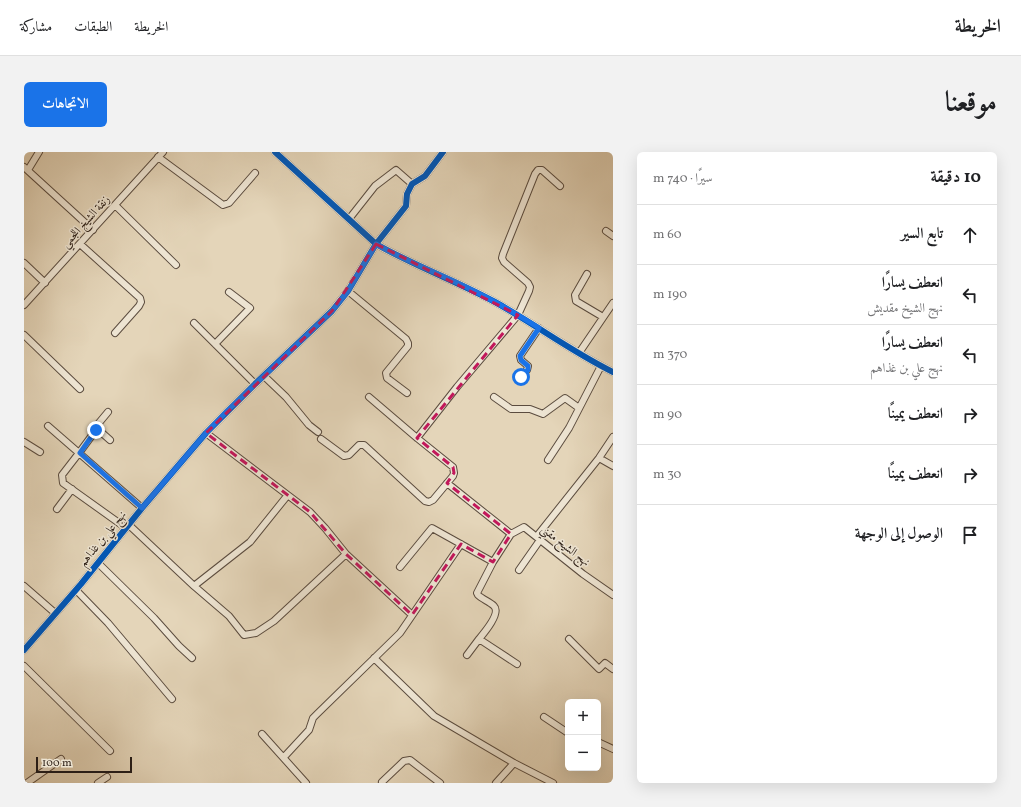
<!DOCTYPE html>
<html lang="ar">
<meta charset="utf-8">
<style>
:root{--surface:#fff;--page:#f2f2f2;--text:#202124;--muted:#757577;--line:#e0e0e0;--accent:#1a73e8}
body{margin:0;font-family:Vollkorn,Amiri,serif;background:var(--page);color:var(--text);direction:rtl}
.controls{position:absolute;right:12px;bottom:12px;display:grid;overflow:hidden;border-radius:6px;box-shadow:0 4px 16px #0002}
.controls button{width:36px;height:36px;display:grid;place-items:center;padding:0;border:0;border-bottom:1px solid var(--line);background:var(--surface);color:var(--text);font:20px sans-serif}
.scale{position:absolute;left:12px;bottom:10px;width:96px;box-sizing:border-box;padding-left:4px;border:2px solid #2d1f16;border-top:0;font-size:11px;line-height:14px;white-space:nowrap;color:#2d1f16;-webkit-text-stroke:3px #ede4d2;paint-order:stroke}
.stop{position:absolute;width:12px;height:12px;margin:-9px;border:3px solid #1a73e8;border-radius:50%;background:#fff}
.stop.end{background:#1a73e8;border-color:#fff;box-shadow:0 1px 4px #0008}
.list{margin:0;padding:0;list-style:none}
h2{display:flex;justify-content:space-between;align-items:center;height:52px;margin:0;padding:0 16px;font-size:17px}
h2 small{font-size:13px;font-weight:400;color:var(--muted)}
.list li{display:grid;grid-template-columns:26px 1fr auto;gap:12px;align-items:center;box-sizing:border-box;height:60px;padding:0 16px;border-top:1px solid var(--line)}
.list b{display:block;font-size:15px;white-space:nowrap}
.list p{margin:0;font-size:13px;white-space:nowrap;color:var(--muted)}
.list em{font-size:13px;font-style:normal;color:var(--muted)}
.icon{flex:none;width:22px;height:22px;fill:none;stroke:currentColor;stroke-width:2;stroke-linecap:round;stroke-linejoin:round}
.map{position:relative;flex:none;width:589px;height:631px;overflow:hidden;direction:ltr;border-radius:6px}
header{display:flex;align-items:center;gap:24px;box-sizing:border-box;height:56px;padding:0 20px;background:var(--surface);border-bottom:1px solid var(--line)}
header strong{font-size:19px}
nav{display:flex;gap:22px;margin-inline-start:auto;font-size:14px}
.intro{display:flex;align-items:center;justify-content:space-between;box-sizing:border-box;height:96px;padding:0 24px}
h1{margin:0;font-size:28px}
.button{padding:10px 18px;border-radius:6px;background:var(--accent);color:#fff;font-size:14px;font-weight:700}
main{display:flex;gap:24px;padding:0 24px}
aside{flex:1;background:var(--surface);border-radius:6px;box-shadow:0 4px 16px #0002}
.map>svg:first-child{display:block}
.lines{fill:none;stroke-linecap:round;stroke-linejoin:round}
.minor-casing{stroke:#5b4c3f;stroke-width:8}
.minor{stroke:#ede4d2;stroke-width:6}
.cycleway-casing{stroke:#ede4d2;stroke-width:8}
.cycleway{stroke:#0057b8;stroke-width:6}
.route{stroke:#1a73e8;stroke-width:5}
.marked{fill:none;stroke:#c2185b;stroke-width:3;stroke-dasharray:8 5;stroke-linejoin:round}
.labels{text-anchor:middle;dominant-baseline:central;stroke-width:3;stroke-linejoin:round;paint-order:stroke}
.street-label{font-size:12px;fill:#2d1f16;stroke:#ede4d2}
</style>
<header>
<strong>الخريطة</strong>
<nav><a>الخريطة</a><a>الطبقات</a><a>مشاركة</a></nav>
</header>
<div class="intro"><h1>موقعنا</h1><a class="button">الاتجاهات</a></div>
<main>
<aside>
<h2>10 دقيقة<small>سيرًا · 740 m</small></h2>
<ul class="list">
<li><svg class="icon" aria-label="ahead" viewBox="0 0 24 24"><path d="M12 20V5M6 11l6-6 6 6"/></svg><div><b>تابع السير</b></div><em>60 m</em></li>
<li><svg class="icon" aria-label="left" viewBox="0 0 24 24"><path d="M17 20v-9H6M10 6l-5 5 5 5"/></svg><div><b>انعطف يسارًا</b><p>نهج الشيخ مقديش</p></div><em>190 m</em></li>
<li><svg class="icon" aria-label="left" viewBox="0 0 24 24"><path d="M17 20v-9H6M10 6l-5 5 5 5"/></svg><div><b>انعطف يسارًا</b><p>نهج علي بن غذاهم</p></div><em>370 m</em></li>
<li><svg class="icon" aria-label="right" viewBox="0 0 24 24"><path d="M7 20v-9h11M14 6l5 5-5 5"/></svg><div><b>انعطف يمينًا</b></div><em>90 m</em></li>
<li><svg class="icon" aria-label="right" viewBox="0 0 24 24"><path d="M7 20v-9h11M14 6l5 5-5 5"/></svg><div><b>انعطف يمينًا</b></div><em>30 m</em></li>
<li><svg class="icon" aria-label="arrive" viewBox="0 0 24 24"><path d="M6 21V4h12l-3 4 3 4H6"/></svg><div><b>الوصول إلى الوجهة</b></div></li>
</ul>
</aside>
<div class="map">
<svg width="589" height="631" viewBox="0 0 589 631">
<rect width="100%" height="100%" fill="#e4d5b9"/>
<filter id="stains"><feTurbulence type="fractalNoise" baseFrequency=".005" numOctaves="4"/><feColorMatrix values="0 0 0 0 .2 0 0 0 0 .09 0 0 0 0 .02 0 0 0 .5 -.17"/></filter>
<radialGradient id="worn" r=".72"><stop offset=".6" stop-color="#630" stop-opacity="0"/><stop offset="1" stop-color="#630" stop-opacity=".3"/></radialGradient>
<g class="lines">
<g class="minor-casing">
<path id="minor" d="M251,0l101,92c39,22 80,37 119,58 40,22 77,50 118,70
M134,5l65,48 6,-2 26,-30
M0,15l69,63
M4,18l11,-18
M91,53l61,60
M325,67l26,-33 21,-16 16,14
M582,79l7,5
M56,92l60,54 1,4 -2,4 -24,27
M0,111l21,20
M563,122l-12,21 1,6 27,16
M324,139l58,48 2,4v3l-22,27 1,5 20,15
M0,153l139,-153
M170,171l61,61
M0,183l56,54
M191,192l35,-36 -21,-16
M555,201l34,-50
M240,224l22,21 23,28 9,7
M497,225l6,-7 1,-4 -7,-6 -1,-4 19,-28
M470,245l17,12h19l13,5 22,-16 14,10
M84,260l-10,12 -2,6 -17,23 63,55
M24,274l31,27 -17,22 1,8 63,45
M72,278l5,2 9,8
M182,281l104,79 15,16 21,26 66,61
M393,286l40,-51 61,-72 11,-24 1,-4 -2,-4 -24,-21 -2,-4 1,-4 32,-80 3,-4h4l18,16
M297,287l23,17 5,-1 10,-10h5l61,56 4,1 4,-2 20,-24 1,-3 -1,-6 -36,-29 -48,-41
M0,290l16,10
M575,306l14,8
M524,308l21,-32 32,-62
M423,331l64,51
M33,357l15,-20
M105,373l65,61 56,-44 37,-46
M513,384l62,-78 14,-21
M74,411l56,55 25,28 13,12
M376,415l32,-39 61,34
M495,418l21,-30
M0,434l31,27
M170,434l35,30 15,19 12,-2 18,-12 72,-67
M52,438l32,33 64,76
M545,487l30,30 6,-6 8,6
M0,498l57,-66 61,-76 64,-75 49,-49 77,-73 16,-20 28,-47 30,-38 1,-12 5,-10 13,-8 18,-24
M443,503l12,-16
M350,506l60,58 80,47 39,20
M493,512l-38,-25c5,-6 22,-26 15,-33 -4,-4 -12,-7 -16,-11l-1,-2 16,-31 18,-28 13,-7 59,47 30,21
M0,514l86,85
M520,565l24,16
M238,582l44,49
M574,590l15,7
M260,605l25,-27 4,-12 4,-4 83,-81 61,-89
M358,630l22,-21 6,-1 30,23
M3,631l34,-24
M74,631l9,-6
M472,631l18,-20"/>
</g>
<use href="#minor" class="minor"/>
<g class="cycleway-casing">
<path id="cycleway" d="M251,0l101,92c39,22 80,37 119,58 40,22 77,50 118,70
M0,498l57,-66 61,-76 64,-75 49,-49 77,-73 16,-20 28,-47 30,-38 1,-12 5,-10 13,-8 18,-24"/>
</g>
<use href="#cycleway" class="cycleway"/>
</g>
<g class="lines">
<path class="route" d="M72,278l-16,23 62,55 64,-75 21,-22 105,-100 16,-20 28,-47c29,17 60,28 90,43 25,12 49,26 73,41l-19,28 1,4 7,6v4l-7,7"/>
</g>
<path class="marked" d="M352,92l142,71 -101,123 36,29 1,6 -7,10 64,51 -18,28 -32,-18 -49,71 -66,-61 -36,-42 -104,-79 126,-122z"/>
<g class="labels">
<g class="street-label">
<text transform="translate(62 70) rotate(-48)">زنقة الشيخ اللجمي</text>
<text transform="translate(79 387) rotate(-51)">نهج علي بن غذاهم</text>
<text transform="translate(541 394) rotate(38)">نهج الشيخ مقني</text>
</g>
</g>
<rect width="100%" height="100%" filter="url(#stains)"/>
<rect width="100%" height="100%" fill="url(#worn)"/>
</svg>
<div class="controls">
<button>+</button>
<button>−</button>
</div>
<div class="scale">100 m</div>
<div class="stop" style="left:497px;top:225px"></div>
<div class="stop end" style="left:72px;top:278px"></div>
</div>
</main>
